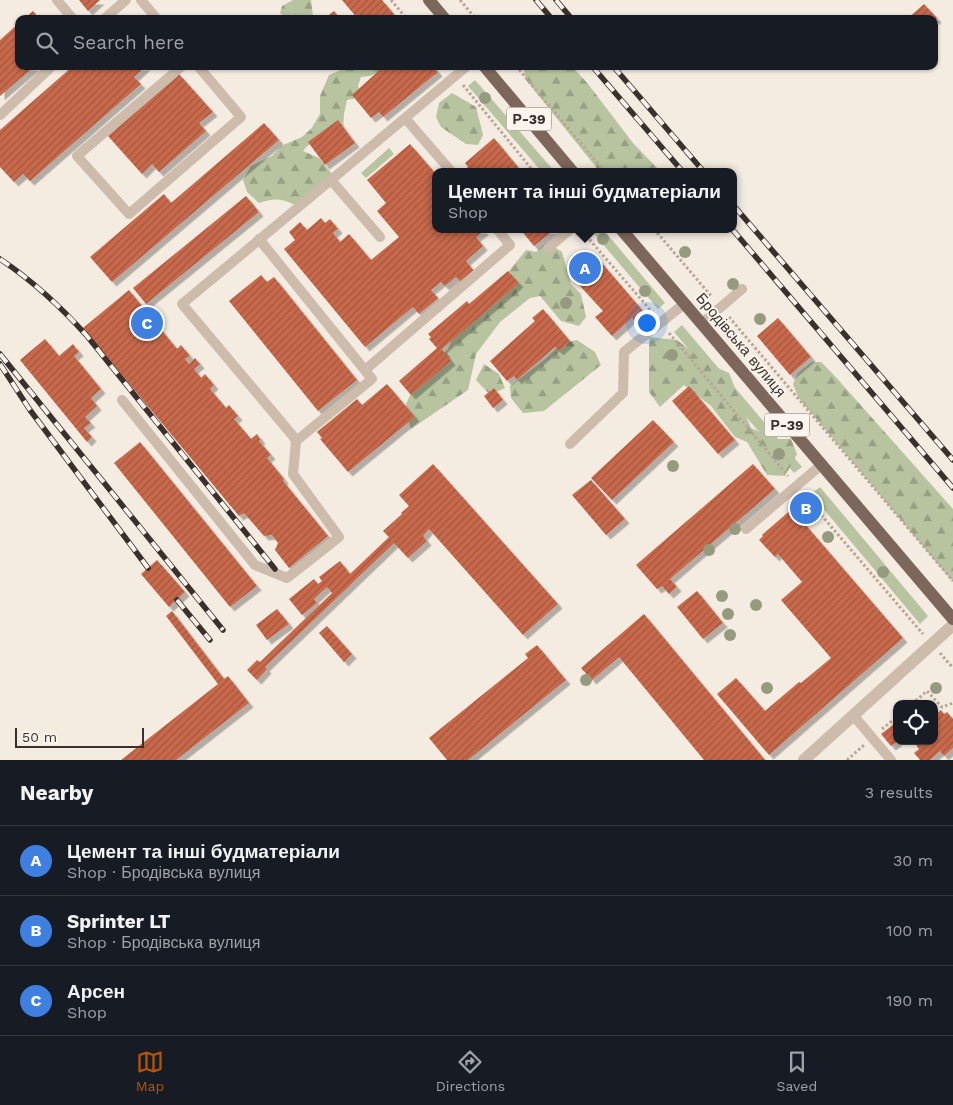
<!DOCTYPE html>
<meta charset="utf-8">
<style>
:root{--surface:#171b24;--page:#242831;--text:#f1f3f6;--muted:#9ea1a6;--line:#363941;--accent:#b45309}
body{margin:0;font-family:"Work Sans",sans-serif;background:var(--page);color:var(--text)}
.controls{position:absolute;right:15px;bottom:15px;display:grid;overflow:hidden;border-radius:10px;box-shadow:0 1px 4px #0004}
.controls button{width:45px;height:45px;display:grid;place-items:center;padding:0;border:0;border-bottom:1px solid var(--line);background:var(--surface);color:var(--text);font:25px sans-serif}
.scale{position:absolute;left:15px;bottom:12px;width:129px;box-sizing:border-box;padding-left:5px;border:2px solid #3b302b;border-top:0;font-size:14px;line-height:18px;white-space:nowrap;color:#3b302b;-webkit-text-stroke:4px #fbf5ee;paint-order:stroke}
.you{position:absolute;left:646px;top:322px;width:18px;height:18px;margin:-12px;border:4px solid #fff;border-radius:50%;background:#1a73e8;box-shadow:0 0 0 8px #1a73e833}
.badge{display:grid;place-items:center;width:32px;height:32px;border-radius:50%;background:var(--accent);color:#fff;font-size:16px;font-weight:700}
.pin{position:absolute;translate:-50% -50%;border:2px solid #fff;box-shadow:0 1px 5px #0006}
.popup{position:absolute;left:432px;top:168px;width:305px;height:65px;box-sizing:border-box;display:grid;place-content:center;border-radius:10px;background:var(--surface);filter:drop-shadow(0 1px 4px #0005);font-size:16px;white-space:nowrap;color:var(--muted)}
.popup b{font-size:19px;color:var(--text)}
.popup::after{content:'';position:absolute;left:50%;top:100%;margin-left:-10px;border:10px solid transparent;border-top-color:var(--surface)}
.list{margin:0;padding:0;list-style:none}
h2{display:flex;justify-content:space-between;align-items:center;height:65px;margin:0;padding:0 20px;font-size:21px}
h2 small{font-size:16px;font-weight:400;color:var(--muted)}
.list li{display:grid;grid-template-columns:32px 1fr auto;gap:15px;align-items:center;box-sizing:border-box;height:70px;padding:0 20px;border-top:1px solid var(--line)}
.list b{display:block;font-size:19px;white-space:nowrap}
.list p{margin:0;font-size:16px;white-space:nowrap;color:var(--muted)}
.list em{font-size:16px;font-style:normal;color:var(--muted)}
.icon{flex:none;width:28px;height:28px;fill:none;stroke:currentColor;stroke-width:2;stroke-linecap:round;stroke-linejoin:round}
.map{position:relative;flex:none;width:953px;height:760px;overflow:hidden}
.search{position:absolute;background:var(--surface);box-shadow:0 1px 4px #0004;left:15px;right:15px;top:15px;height:55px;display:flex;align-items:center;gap:12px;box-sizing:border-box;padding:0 18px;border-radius:10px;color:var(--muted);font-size:19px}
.sheet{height:275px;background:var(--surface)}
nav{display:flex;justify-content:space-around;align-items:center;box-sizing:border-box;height:70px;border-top:1px solid var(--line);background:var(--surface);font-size:14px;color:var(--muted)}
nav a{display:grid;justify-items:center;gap:2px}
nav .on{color:var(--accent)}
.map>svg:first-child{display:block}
.green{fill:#b8c4a0}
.forest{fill:url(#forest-firs)}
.building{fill:url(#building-hatch);filter:url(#shadow)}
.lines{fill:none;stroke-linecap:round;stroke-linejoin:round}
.path{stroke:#b9a596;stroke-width:3;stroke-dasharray:2.5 2.5;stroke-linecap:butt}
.service{stroke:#cdbbac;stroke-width:10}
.minor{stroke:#cdbbac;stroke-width:12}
.primary{stroke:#7d675c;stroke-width:12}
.rail-casing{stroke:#3b302b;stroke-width:5.5}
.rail{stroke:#fbf5ee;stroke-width:4;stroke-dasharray:11;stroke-linecap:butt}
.tree{fill:#969b7f}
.labels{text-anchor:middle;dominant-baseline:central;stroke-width:4;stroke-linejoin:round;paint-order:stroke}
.shield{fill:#fbf5ee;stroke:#756b66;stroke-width:1}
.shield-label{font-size:14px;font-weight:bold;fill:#3b302b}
.street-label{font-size:15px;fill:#3b302b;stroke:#fbf5ee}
</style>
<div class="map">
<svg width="953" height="760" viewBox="0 0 953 760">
<defs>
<pattern id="forest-firs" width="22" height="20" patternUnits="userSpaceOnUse" patternTransform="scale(1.25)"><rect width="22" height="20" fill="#b8c4a0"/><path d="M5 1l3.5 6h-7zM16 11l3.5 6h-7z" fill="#97a083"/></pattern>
<pattern id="building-hatch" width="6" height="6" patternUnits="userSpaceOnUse" patternTransform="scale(1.25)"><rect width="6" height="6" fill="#c8694b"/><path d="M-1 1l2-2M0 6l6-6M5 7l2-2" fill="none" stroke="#a4573f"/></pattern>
<filter id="shadow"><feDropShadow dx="4.5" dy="4.5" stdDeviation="0" flood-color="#0004"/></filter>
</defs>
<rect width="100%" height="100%" fill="#f4ebe1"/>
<path class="green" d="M475,80l80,92h-13l-74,-86z
M389,148l5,6 -28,24 -5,-5z
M590,229h13l62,74 -7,6z
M682,325l120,142 -8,6 -120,-141z
M820,487l108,129 -8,8 -109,-130z"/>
<path class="forest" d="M293,0h18l2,16 -2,3h-25l-6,-6 2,-7z
M350,66h33l-1,5 -12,5 -9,1 -3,9 5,11 -16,3 -3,14 -2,31c-15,-3 -28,-9 -39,6l16,7 13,16 -37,31c-14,-7 -22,-7 -36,-2l-12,-11 -4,-12 8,-14 21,-10 9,-10 21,-9 9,-8 9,-15v-18l9,-21z
M523,66h49l16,18 45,59 28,29h-61l-74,-92z
M452,93l24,14 7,28 -5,10 -12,-1 -25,-17 -5,-10 3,-14z
M547,242l15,10 9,32 10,10 5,23 -7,9 -18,-5 -21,-25 -10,2 -30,24 -24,32 -8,36 -57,39 -4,-13 -1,-12 11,-23 31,-32 9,-21 39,-41 30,-37 10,2z
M649,337l28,3 28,22 24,11 22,55 24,11h16l6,15 -12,22 -18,-1 -20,-33 -12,-5 -24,-31 -27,-21 -24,22 -11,-15z
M577,340l18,12 6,13 -57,46 -21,2 -12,-15 -1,-12 34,-26 18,-17z
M812,362h9l12,12 120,135v73l-155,-185 -5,-13 5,-11z
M484,364l15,10 6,14 -15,7 -14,-15z"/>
<path class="building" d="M79,0h21l-12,11z
M342,0h40l16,19h-40z
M924,4l13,14 -3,3v-2h-27z
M33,11l7,8h-16z
M334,11l7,8h-17z
M19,23v43h16l-35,30v-56z
M73,66h73l-12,11 7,7 -111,97 -7,-7 -9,8 -14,-15v-37z
M384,66h49l5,6 -55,45 -4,-5 -8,6 -19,-23z
M179,74l34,38 -14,11 7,8 -47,41 -7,-8 -10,10 -34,-38z
M338,120l17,23 -30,22 -17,-23z
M264,123l15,17 -167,142 -22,-25 74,-63 7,9z
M494,138l28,34h-60l6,-5 -3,-4z
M410,144l26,30v55h47l1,2 -8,6 7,9 -17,15 8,10 -13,11 -5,-5 -11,9 -4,-4 -10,8 7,8 -19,16 -6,-7 -48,40 -81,-98 11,-9 -6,-8 11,-10 7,8 14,-12 4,5 5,-4 8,10 -5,4 7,9 9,-8 22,26 28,-23 -22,-26 9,-8 -19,-23z
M246,196l13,16 -113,92 -13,-16z
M520,229h35l-21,17z
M589,253l2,3 3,-2 55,64 -9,9 -8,-9 -20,18 -17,-19 8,-6 -33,-36 15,-13 -3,-3z
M508,271l11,12 -77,66 9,12 -40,34 -12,-14 38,-33 -8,-9 2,-2 -3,-3 39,-33 2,3z
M261,275l6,7 7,-5 83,103 -39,31 -89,-110z
M129,290l17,21 6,-5 5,5 -7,5 27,33 4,-4 9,11 -5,3 4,5 6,-6 5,6 -6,5 7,9 4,-4 9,11 -4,4 16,19 3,-3 9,11 -4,3 17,20 6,-5 4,6 -2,1 12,14 -4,3 17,21 -1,2 45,55 -39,32 -14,-18 3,-7 -6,-8 -8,1 -20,-23 -5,3 -156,-188z
M543,309l27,32 -11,10 -4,-4 -38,33 -3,-4 -7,5 -17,-20 45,-40 -3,-3z
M778,318l33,39 -21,18 -33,-39z
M45,339l14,17 14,-12 6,8 -5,4 27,33 -10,9 6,8 -12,11 6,6 -7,5 8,9 -5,5 -67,-82z
M387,384l28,33 -67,55 -28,-33 2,-1 -5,-6 40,-33 5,6z
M689,386l46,54 -17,14 -46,-53z
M494,388l9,12 -10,8 -9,-12z
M653,420l21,22 -62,58 -21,-22z
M140,442l117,144 -27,21 -116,-144z
M433,464l125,140 -35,31 -94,-106 -6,7 4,5 -19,17 -14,-15 -129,124 2,2 -10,11 -10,-10 10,-10 3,2 72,-69 -5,-6 -13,12 3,4 -15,12 -13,-16 25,-20 4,5 4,-3 -3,-4 21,-16 10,13 39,-37 -6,-6 19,-17 -1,-1 8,-7 -10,-11z
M753,464l22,25 -105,90 7,8 -8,7 -7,-8 -5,3 -21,-24z
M591,480l34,39 -19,16 -34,-40z
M802,500l12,13 -11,9 100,116 -134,117 -52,-61 19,-16 29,33 34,-29 2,1 30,-25 -50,-58 21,-18 -24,-28 -3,3 -16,-17 4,-4 -1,-1z
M157,560l28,32 -16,15 -28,-33z
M697,591l26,32 -20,16 -26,-32z
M277,609l12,15 -22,16 -11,-15z
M172,611l52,68 4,-3 21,27 -73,57h-55l97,-76 -52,-68z
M644,614l121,146h-61l-85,-103 -27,23 -11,-12z
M327,626l25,28 -8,8 -25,-29z
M537,645l29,35 -98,80h-21l-18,-22 99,-80 -3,-4z
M941,710l3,4 3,-2 6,7v29l-9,8 -4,-5 -10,9h-10l-6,-7 5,-4 -6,-8h21v-30l2,3z
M894,724l3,4v14l-6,4 -10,-12z"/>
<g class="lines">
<path class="path" d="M391,0l16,19
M460,0l16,19
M516,66l89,106
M463,85l71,87
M654,229l58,68
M583,232l69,80
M729,317l224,264
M669,333l119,143
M805,496l118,138
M940,653l13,15
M912,704l15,-13 15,16 11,-4
M882,729l15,-12
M847,760l17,-15"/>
<path class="service" d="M57,0l16,19
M141,0l16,19
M104,19l22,-19
M182,66l-105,90 52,58 112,-97 -43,-51
M0,115l52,-49
M405,118l45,52
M380,237l-49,-57 136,-114
M259,239l113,140 -76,62
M548,248l23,-19
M701,324l41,-35
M365,370l145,-125 -13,-16
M122,400l133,165 32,13 52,-41 -46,-63 3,-33 -3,-5 -111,-132 149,-124
M570,444l53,-51 1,-41 60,-48
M746,529l75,-64
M853,715l38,45"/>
<path class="minor" d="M804,760l149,-135"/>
<path class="primary" d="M429,0l16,19
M484,66l89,106
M621,229l332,390"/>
<g class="rail-casing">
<path id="rail" d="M536,0l16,19
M556,0l16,19
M592,66l91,106
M613,66l91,106
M734,206l219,254
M732,229l221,259
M0,259c33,22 61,48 87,77l188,233
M0,354l223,276
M0,364l30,46 118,158
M177,600l33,40"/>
</g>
<use href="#rail" class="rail"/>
</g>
<g class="tree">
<circle cx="485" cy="98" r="6"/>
<circle cx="603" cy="239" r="6"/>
<circle cx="685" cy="252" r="6"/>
<circle cx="733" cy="284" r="6"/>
<circle cx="645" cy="291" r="6"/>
<circle cx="566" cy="303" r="6"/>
<circle cx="760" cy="319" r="6"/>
<circle cx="672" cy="355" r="6"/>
<circle cx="779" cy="454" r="6"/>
<circle cx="673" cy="466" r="6"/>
<circle cx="735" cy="529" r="6"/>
<circle cx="828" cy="537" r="6"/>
<circle cx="709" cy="550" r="6"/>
<circle cx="883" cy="572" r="6"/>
<circle cx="722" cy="596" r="6"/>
<circle cx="756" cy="605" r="6"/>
<circle cx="728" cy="614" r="6"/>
<circle cx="730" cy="635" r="6"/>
<circle cx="586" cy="680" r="6"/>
<circle cx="767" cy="688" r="6"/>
<circle cx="936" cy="688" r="6"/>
</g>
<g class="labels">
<g class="shield">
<rect x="506.5" y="107.5" width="45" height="23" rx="4"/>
<rect x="764.5" y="413.5" width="45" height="23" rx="4"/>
</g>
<g class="shield-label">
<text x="529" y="119">Р-39</text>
<text x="787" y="425">Р-39</text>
</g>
<g class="street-label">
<text transform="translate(741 345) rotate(50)">Бродівська вулиця</text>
</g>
</g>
</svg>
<div class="controls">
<button><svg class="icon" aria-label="locate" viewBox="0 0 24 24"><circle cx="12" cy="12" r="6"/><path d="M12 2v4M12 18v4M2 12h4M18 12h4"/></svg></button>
</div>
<div class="scale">50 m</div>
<div class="you"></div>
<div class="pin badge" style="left:585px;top:268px;background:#3f7fe0">A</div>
<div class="popup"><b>Цемент та інші будматеріали</b>Shop</div>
<div class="pin badge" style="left:806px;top:508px;background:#3f7fe0">B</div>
<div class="pin badge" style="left:147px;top:323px;background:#3f7fe0">C</div>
<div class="search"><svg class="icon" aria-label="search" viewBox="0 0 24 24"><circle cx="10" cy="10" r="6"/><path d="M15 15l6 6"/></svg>Search here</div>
</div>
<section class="sheet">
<h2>Nearby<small>3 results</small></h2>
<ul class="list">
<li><span class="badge" style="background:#3f7fe0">A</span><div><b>Цемент та інші будматеріали</b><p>Shop · Бродівська вулиця</p></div><em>30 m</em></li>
<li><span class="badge" style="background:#3f7fe0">B</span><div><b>Sprinter LT</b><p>Shop · Бродівська вулиця</p></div><em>100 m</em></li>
<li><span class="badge" style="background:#3f7fe0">C</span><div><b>Арсен</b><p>Shop</p></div><em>190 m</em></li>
</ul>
</section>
<nav>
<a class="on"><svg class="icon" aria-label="map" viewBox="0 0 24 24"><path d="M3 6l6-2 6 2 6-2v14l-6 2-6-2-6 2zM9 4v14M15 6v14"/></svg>Map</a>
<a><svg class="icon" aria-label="directions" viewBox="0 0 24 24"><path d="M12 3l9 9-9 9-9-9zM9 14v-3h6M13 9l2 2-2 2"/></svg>Directions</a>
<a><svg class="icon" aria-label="saved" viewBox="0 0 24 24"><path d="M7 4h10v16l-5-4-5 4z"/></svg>Saved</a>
</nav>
